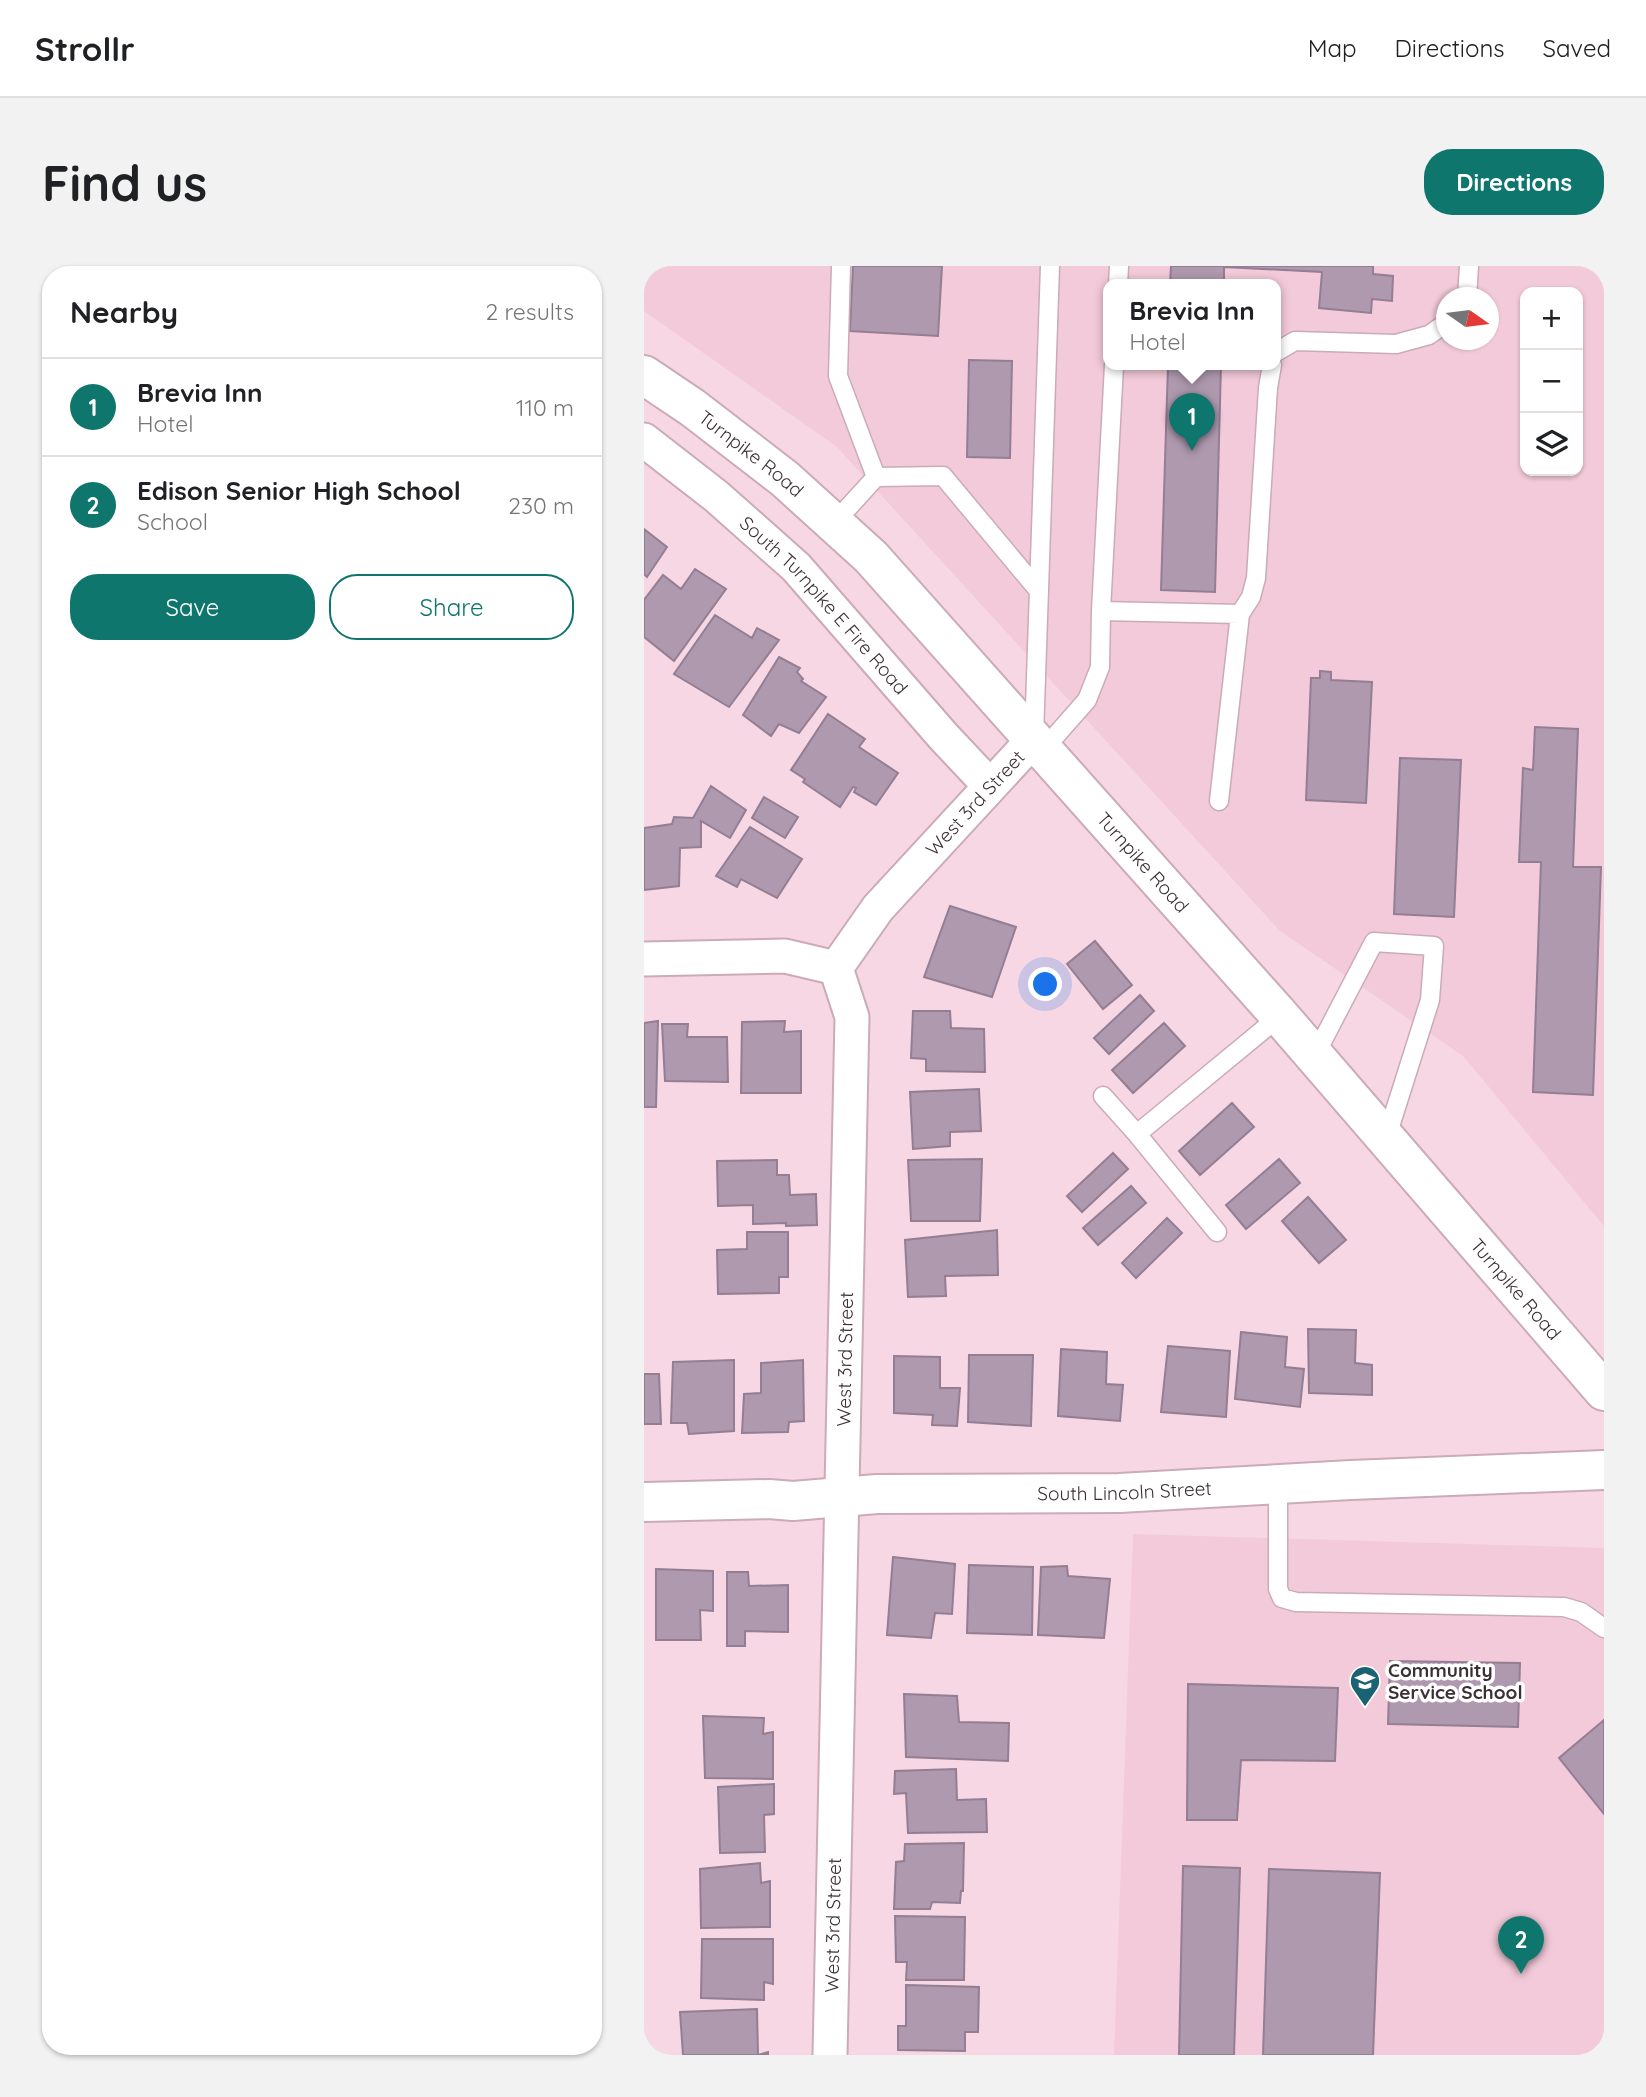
<!DOCTYPE html>
<meta charset="utf-8">
<style>
:root{--surface:#fff;--page:#f2f2f2;--text:#202124;--muted:#757577;--line:#e0e0e0;--accent:#0f766e}
body{margin:0;font-family:Quicksand,sans-serif;background:var(--page);color:var(--text)}
.controls{position:absolute;right:21px;top:21px;display:grid;overflow:hidden;border-radius:14px;box-shadow:0 2px 5px #0004}
.controls button{width:63px;height:63px;display:grid;place-items:center;padding:0;border:0;border-bottom:2px solid var(--line);background:var(--surface);color:var(--text);font:35px sans-serif}
.compass{position:absolute;left:792px;top:21px;width:63px;height:63px;border-radius:50%;background:var(--surface);box-shadow:0 2px 5px #0004;rotate:104deg}
.you{position:absolute;left:402px;top:719px;width:24px;height:24px;margin:-18px;border:5px solid #fff;border-radius:50%;background:#1a73e8;box-shadow:0 0 0 10px #1a73e833}
.badge{display:grid;place-items:center;width:46px;height:46px;border-radius:50%;background:var(--accent);color:#fff;font-size:23px;font-weight:700}
.pin{position:absolute;translate:-50% -58px;filter:drop-shadow(0 2px 4px #0008)}
.pin::after{content:'';position:absolute;top:37px;width:24px;height:21px;background:inherit;clip-path:polygon(0 0,100% 0,50% 100%)}
.popup{position:absolute;left:459px;top:13px;width:178px;height:91px;box-sizing:border-box;display:grid;place-content:center;border-radius:14px;background:var(--surface);filter:drop-shadow(0 2px 5px #0005);font-size:23px;white-space:nowrap;color:var(--muted)}
.popup b{font-size:26px;color:var(--text)}
.popup::after{content:'';position:absolute;left:50%;top:100%;margin-left:-14px;border:14px solid transparent;border-top-color:var(--surface)}
.list{margin:0;padding:0;list-style:none}
h2{display:flex;justify-content:space-between;align-items:center;height:91px;margin:0;padding:0 28px;font-size:30px}
h2 small{font-size:23px;font-weight:400;color:var(--muted)}
.list li{display:grid;grid-template-columns:46px 1fr auto;gap:21px;align-items:center;box-sizing:border-box;height:98px;padding:0 28px;border-top:2px solid var(--line)}
.list b{display:block;font-size:26px;white-space:nowrap}
.list p{margin:0;font-size:23px;white-space:nowrap;color:var(--muted)}
.list em{font-size:23px;font-style:normal;color:var(--muted)}
.actions{display:flex;gap:14px;padding:21px 28px}
.actions a{flex:1;padding:16px 0;border:2px solid var(--accent);border-radius:28px;text-align:center;font-size:24px;color:var(--accent)}
.actions .main{background:var(--accent);color:#fff}
.icon{flex:none;width:38px;height:38px;fill:none;stroke:currentColor;stroke-width:2;stroke-linecap:round;stroke-linejoin:round}
.map{position:relative;flex:none;width:960px;height:1789px;overflow:hidden;border-radius:28px}
header{display:flex;align-items:center;gap:42px;box-sizing:border-box;height:98px;padding:0 35px;background:var(--surface);border-bottom:2px solid var(--line)}
header strong{font-size:33px}
nav{display:flex;gap:38px;margin-inline-start:auto;font-size:24px}
.intro{display:flex;align-items:center;justify-content:space-between;box-sizing:border-box;height:168px;padding:0 42px}
h1{margin:0;font-size:49px}
.button{padding:18px 32px;border-radius:28px;background:var(--accent);color:#fff;font-size:24px;font-weight:700}
main{display:flex;gap:42px;padding:0 42px}
aside{flex:1;background:var(--surface);border-radius:28px;box-shadow:0 2px 5px #0004}
.map>svg:first-child{display:block}
.built{fill:#f3cad9;fill-rule:evenodd}
.building{fill:#af99af;stroke:#937e93;stroke-width:2}
.lines{fill:none;stroke-linecap:round;stroke-linejoin:round}
.lane-casing{stroke:#caabb7;stroke-width:21}
.street-casing{stroke:#caabb7;stroke-width:37}
.secondary-casing{stroke:#caabb7;stroke-width:42}
.lane{stroke:#fff;stroke-width:18}
.street{stroke:#fff;stroke-width:33}
.secondary{stroke:#fff;stroke-width:38}
.labels{text-anchor:middle;dominant-baseline:central;stroke-width:7;stroke-linejoin:round;paint-order:stroke}
.street-label{font-size:19px;fill:#3d3035;stroke:#fff}
.poi-label{font-size:19px;font-weight:bold;fill:#3d3035;stroke:#fff;text-anchor:start}
</style>
<header>
<strong>Strollr</strong>
<nav><a>Map</a><a>Directions</a><a>Saved</a></nav>
</header>
<div class="intro"><h1>Find us</h1><a class="button">Directions</a></div>
<main>
<aside>
<h2>Nearby<small>2 results</small></h2>
<ul class="list">
<li><span class="badge">1</span><div><b>Brevia Inn</b><p>Hotel</p></div><em>110 m</em></li>
<li><span class="badge">2</span><div><b>Edison Senior High School</b><p>School</p></div><em>230 m</em></li>
</ul>
<div class="actions"><a class="main">Save</a><a>Share</a></div>
</aside>
<div class="map">
<svg width="960" height="1789" viewBox="0 0 960 1789">
<rect width="100%" height="100%" fill="#f7d7e3"/>
<path class="built" d="M0,0h960v960l-141,-170 -183,-125 -443,-484 -193,-136zM464,19h168v80h-168zM881,26h53v179h-53zM802,32h42v42h-42z
M489,1268l471,14v507h-490z"/>
<path class="building" d="M209,0h89l-4,70 -88,-5z
M527,0h202v8l20,2 -1,25 -20,-2 -1,14 -52,-5 3,-36 -98,-5v18h-54z
M325,94l43,1 -2,97 -43,-1z
M524,99h53l-6,227 -54,-2z
M0,263l23,18 -20,30 -3,-3z
M51,303l31,20 -52,72 -30,-24v-37l19,-25 18,14z
M71,349l37,23 5,-10 22,12 -50,67 -55,-33z
M135,391l21,11 -3,4 6,7 -2,2 25,16 -27,36 -20,-9 -8,12 -28,-21z
M676,405l11,1v8l41,2 -6,121 -60,-3 5,-122h9z
M184,448l37,25 -6,8 39,26 -22,32 -22,-13 2,-4 -3,-1 -13,20 -37,-25 2,-3 -14,-9z
M891,461l43,2 -5,138h28l-8,228 -60,-3 8,-230h-22l4,-94 10,2z
M756,492l61,2 -7,157 -60,-3z
M67,520l35,24 -16,28 -29,-17v26l-21,1 -1,38 -35,4v-62l28,-4 2,-7 19,1z
M120,531l34,20 -13,21 -33,-20z
M106,561l52,32 -25,39 -36,-19 -4,8 -21,-11z
M306,640l66,21 -24,70 -68,-20z
M451,675l37,44 -29,24 -36,-45z
M496,729l14,16 -45,43 -15,-16z
M269,745h37l1,17 33,1 1,43 -59,-1v-12l-15,-1z
M14,755l-2,86h-12v-84z
M141,755l-1,11 17,-1v62h-60l1,-71z
M520,757l21,23 -52,47 -21,-23z
M18,758h26l-1,13h40l1,45 -63,-1z
M335,823l2,42 -31,1v14l-37,3 -3,-57z
M588,837l22,24 -54,48 -21,-24z
M469,887l15,16 -46,43 -15,-16z
M338,893l-2,62h-69l-3,-61z
M635,893l21,24 -54,46 -20,-24z
M133,894v15h12l1,20 26,-1 1,31 -31,1v-3l-33,1v-19l-35,1 -1,-45z
M487,920l15,17 -48,42 -15,-17z
M664,931l38,43 -27,23 -37,-42z
M523,952l15,15 -46,45 -14,-15z
M353,964l1,45 -53,1 1,20 -38,1 -3,-57z
M103,966h41v45h-9v16l-61,1 -1,-44 30,-1z
M664,1063l48,1 -1,33 17,2v30l-63,-2z
M597,1066l46,5 -2,30 19,2 -4,38 -65,-8z
M524,1080l62,5 -4,66 -65,-5z
M417,1083l46,3 -1,32 17,1 -3,36 -62,-5z
M325,1089h64l-2,71 -63,-4z
M250,1090l46,1v31h20l-3,38 -25,-1 1,-10 -39,-2z
M90,1094v71l-45,3 -2,-11h-16l2,-61z
M159,1094l1,61 -15,1 -1,10 -46,1 2,-39 17,-1v-30z
M0,1108h15l2,50h-17z
M249,1291l62,7 -3,50 -17,-1 -4,25 -44,-3z
M325,1299l64,2 -1,68 -65,-2z
M423,1300l1,10 42,3 -6,59 -66,-3 3,-68z
M12,1303l57,2v40l-13,-1 1,30h-45z
M83,1306h21l1,14 39,-1v47l-43,-1v15h-18z
M746,1395l130,2 -2,64 -130,-3z
M544,1418l150,4 -3,73 -94,-1 -4,60h-50z
M260,1428l53,2 2,26 50,1 -1,38 -102,-4z
M59,1450l61,2 -1,16 10,-2v47l-68,-1z
M960,1454v94l-45,-56z
M312,1503l1,31 29,-1 1,33 -79,1 -2,-40 -12,1 1,-23z
M130,1518v30l-10,1 1,37 -45,1 -2,-66z
M320,1577l-1,48h-2l-1,12 -28,-1 -2,7h-36l2,-47 8,-1 1,-17z
M116,1597l1,20 9,-2v46l-69,1 -1,-59z
M539,1600l57,2 -6,187h-55z
M625,1603l111,4 -7,182h-110z
M251,1650l70,1 -1,63h-58l1,-18h-11z
M58,1673h71v45l-9,-2v18l-63,-2z
M262,1719l73,2 -1,45h-13v19l-67,-1v-24h8z
M113,1743l1,46 10,-3v3h-85l-3,-43z"/>
<g class="lines">
<g class="lane-casing">
<path id="lane" d="M197,0l-3,110 38,101
M474,19l1,-19
M823,32l2,-32
M632,86l19,-11 101,3 33,-9 17,-12
M190,257l42,-46 67,-1 96,115
M457,345l139,3 11,-17 5,-19 12,-190 4,-23
M390,470l16,-470
M399,484l44,-50 13,-33 1,-56 13,-246
M575,535l21,-187
M670,791l60,-115 60,4 -4,54 -44,139
M459,830l34,38
M573,966l-80,-98 143,-118
M634,1218v105l4,9 14,4 268,5 17,5 23,16"/>
</g>
<g class="street-casing">
<g id="street">
<path id="s1" d="M0,174l72,56 80,71 147,169 47,50"/>
<path d="M0,693l141,-3 51,12"/>
<path id="s2" d="M186,1789l22,-1038 -16,-49 42,-60 156,-169"/>
</g>
</g>
<g class="secondary-casing">
<g id="secondary">
<path id="s3" d="M0,109l49,33 92,71 86,78 409,459 324,375"/>
<path id="s4" d="M0,1236l125,-3 24,2 84,-7 242,-1 232,-13 253,-10"/>
</g>
</g>
<use href="#lane" class="lane"/>
<use href="#street" class="street"/>
<use href="#secondary" class="secondary"/>
</g>
<defs>
<g id="school-pin" transform="scale(1.575)"><path d="M0 17L-7.5 6A9.5 9.5 0 1 1 7.5 6Z" fill="#1b6372" stroke="#fff"/><path d="M0-5L7-2L0 1L-7-2ZM-4 1L0 2.5L4 1V4Q0 6-4 4Z" fill="#fff"/></g>
</defs>
<g fill-rule="evenodd">
<use href="#school-pin" x="721" y="1415"/>
</g>
<g class="labels">
<g class="street-label">
<text stroke="none"><textPath href="#s3" startOffset="133">Turnpike Road</textPath></text>
<text stroke="none"><textPath href="#s1" startOffset="245">South Turnpike E Fire Road</textPath></text>
<text stroke="none"><textPath href="#s2" startOffset="1306">West 3rd Street</textPath></text>
<text stroke="none"><textPath href="#s3" startOffset="700">Turnpike Road</textPath></text>
<text stroke="none"><textPath href="#s3" startOffset="1267">Turnpike Road</textPath></text>
<text stroke="none"><textPath href="#s2" startOffset="696">West 3rd Street</textPath></text>
<text stroke="none"><textPath href="#s4" startOffset="481">South Lincoln Street</textPath></text>
<text stroke="none"><textPath href="#s2" startOffset="130">West 3rd Street</textPath></text>
</g>
<g class="poi-label">
<text x="744" y="1404">Community<tspan x="744" dy="22">Service School</tspan></text>
</g>
</g>
</svg>
<div class="controls">
<button>+</button>
<button>−</button>
<button><svg class="icon" aria-label="layers" viewBox="0 0 24 24"><path d="M12 4l9 5-9 5-9-5zM3 14l9 5 9-5"/></svg></button>
</div>
<svg class="compass" viewBox="-18 -18 36 36"><path d="M0-13l5 13h-10z" fill="#e53935"/><path d="M0 13l5-13h-10z" fill="#757577"/></svg>
<div class="you"></div>
<div class="pin badge" style="left:548px;top:185px">1</div>
<div class="popup"><b>Brevia Inn</b>Hotel</div>
<div class="pin badge" style="left:877px;top:1708px">2</div>
</div>
</main>
